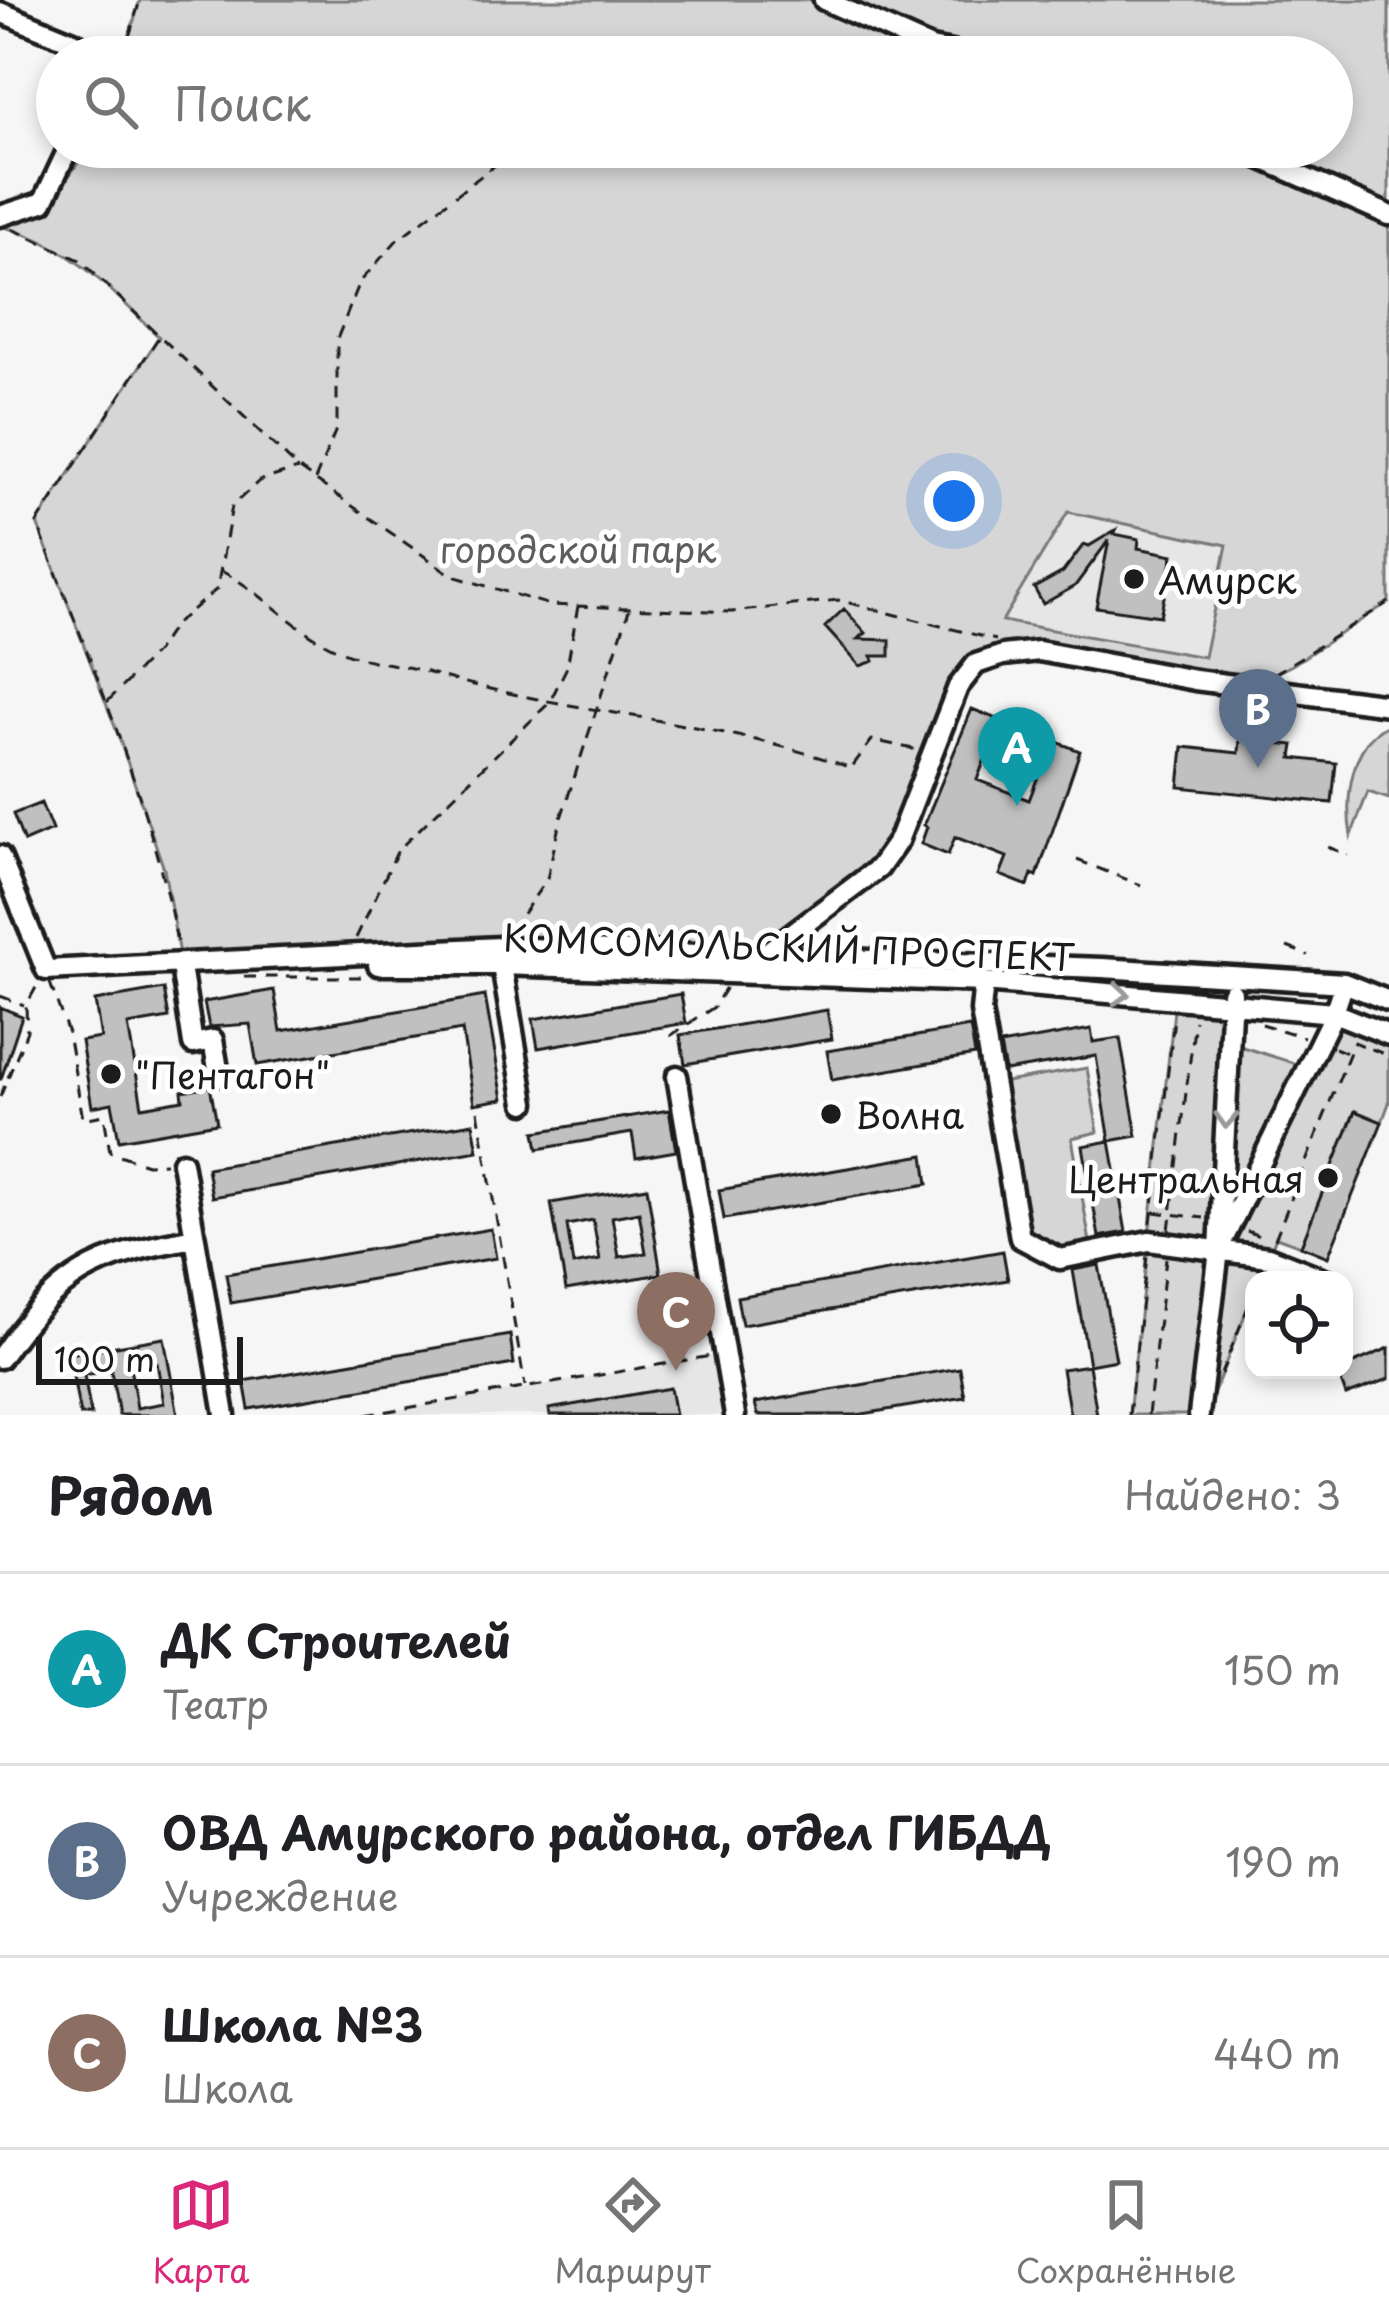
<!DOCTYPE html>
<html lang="ru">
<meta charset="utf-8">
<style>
:root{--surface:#fff;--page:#f2f2f2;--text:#202124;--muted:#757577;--line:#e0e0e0;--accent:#db2777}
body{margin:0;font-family:"Playpen Sans",sans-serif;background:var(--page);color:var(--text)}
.controls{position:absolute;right:36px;bottom:36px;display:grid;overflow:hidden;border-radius:24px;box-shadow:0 6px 18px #0003}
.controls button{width:108px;height:108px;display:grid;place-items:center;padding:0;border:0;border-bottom:3px solid var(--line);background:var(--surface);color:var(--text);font:60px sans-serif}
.scale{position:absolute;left:36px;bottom:30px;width:207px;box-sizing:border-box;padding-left:12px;border:6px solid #1c1c1c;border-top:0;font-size:33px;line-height:42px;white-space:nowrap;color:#1c1c1c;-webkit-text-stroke:9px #fff;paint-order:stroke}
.you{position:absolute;left:954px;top:501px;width:42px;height:42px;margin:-30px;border:9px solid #fff;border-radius:50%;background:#1a73e8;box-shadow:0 0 0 18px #1a73e833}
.badge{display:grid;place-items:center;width:78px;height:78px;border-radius:50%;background:var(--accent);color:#fff;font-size:39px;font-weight:700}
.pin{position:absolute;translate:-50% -99px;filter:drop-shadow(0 3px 6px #0008)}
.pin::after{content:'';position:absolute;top:63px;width:42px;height:36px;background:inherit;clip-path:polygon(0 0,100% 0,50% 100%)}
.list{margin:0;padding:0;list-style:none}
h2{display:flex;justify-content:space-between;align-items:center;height:156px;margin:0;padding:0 48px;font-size:51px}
h2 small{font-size:39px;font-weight:400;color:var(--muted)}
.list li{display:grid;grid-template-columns:78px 1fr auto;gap:36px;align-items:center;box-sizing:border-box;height:192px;padding:0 48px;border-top:3px solid var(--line)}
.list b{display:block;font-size:45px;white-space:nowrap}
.list p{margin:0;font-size:39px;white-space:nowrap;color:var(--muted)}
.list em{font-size:39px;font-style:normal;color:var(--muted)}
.icon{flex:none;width:66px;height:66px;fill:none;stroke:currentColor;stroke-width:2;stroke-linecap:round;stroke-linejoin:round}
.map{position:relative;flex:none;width:1389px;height:1415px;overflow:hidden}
.search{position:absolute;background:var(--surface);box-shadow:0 6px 18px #0003;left:36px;right:36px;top:36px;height:132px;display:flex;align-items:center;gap:30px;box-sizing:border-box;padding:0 42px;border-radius:66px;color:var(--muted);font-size:45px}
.sheet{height:732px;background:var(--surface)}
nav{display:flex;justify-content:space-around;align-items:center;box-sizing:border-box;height:168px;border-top:3px solid var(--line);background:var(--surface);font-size:33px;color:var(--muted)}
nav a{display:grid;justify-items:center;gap:6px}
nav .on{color:var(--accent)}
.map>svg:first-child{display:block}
.built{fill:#e6e6e6}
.green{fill:#d6d6d6;stroke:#797979;stroke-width:3;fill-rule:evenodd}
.building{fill:#c0c0c0;stroke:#1c1c1c;stroke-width:3;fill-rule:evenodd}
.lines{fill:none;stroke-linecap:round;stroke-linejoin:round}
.minor-casing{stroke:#1c1c1c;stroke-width:27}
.path{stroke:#1c1c1c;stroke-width:3;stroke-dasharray:12 9;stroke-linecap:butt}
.minor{stroke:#fff;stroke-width:18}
.oneway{stroke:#999}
.poi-dot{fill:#1c1c1c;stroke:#fff;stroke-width:4.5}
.labels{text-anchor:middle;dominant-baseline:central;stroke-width:10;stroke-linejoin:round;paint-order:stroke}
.park-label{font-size:36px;fill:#5d5d5d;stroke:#fff}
.poi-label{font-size:36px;fill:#1c1c1c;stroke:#fff;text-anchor:start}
.street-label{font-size:36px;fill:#1c1c1c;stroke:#fff}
</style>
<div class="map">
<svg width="1389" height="1415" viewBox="0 0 1389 1415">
<rect width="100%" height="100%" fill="#f6f6f6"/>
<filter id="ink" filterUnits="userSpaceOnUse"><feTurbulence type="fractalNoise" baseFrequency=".00833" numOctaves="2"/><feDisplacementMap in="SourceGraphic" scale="24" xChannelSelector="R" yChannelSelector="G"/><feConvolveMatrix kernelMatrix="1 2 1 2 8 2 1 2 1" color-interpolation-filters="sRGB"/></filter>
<g filter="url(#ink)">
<path class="built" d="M1068,512l159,33 -23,113 -203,-37z
M724,1354l11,61h-368z"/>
<path class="green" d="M140,0h1249v602l-97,63 -36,18 -217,-32 -63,13 -78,177 -136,115 -581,10 -17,-97 -47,-137 -80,-209 122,-186c-52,-50 -86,-92 -159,-111v-10c43,-14 67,-26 86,-69h1246v-90h-1209zM1068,512l159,33 -23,112 -202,-36z
M1389,725v74l-21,-7 -17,44c-6,-36 -1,-95 38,-111z
M1174,1010l57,5 -1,28 76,24 28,-54 55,22v68l-7,19 -27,-11 -54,135 -25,-9 -17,43h-5v12l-42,105 -3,18h-80z
M1087,1068l11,64 -26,6 20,116 -32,5 -40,-21 -26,-154z"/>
<path class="building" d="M1116,530l-2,4 25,5 -1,9 35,7 -13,61 -64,-9 13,-67 -34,46 -32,18 -9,-16 29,-16 21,-28 5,2z
M844,609l22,24 -8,6 32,1v16h-18l2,5 -14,5 -35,-39z
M972,709l28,11 -23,60 52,20 23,-60 28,11 -43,125 -5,-2 -4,12 -28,-11 7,-18 -52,-20 -7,18 -27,-11 6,-17 -3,-2z
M1240,739l54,6 -2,13 44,5 -4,40 -153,-16 4,-40 56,6z
M41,803l11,27 -28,12 -11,-28z
M164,989l5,29 -41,7 14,82 41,-7 -1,-9 28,-5 7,37 -98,17 -7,-37 -20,4 -11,-66 20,-3 -6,-37z
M274,990l7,41 204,-35 18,103 -29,5 -12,-74 -205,35 -7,-41 -41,3 -5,-25z
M681,994l5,29 -148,25 -5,-29z
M0,1007l22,9 -21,63h-1z
M827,1010l5,29 -147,25 -5,-29z
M970,1027l5,28 -143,25 -5,-29z
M1091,1029l2,13 27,-4 17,98 -27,5 -14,-85 -91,15 -5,-26z
M669,1110l7,41 -40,7 -4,-25 -94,16 -3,-17z
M1355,1111l27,11 -54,135 -27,-11z
M473,1123l5,28 -266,46 -5,-29z
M1110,1141l16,91 -27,5 -16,-91z
M924,1155l4,29 -204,35 -5,-29z
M647,1187l14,87 -95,16 -15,-87zM639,1212l7,41 -27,4 -7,-40zM593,1220l7,40 -27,5 -6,-40z
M491,1229l5,29 -265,45 -5,-29z
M1003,1251l5,29 -266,45 -5,-28z
M1099,1265l17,95 -27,5 -16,-95z
M510,1335l4,29 -265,45 -5,-28z
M164,1338l14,77h-59l-8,-44 -27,4 7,40h-11l-11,-61zM157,1363l7,40 -27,5 -7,-41z
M1389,1348v31l-43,16 -9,-25z
M1089,1365l8,50h-27l-8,-46z
M960,1368l5,29 -108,18h-99l-3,-12z
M670,1388l5,27h-125l-1,-6z"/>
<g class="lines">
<g class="minor-casing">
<path id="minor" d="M824,0l107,48 46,9
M0,12l76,31 5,14
M1235,147l154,68
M0,216l43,-14 26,-55
M0,856l46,114 454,-23 602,21 242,15 45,18
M500,954l25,149
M762,956l117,-88 19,-27 60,-154 18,-23 27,-9 36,-4 156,29 194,25
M378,965h123l483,17 350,31 55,22
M181,966l12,78 20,-4 6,35
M984,982l-3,29 39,227 40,21 89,-18 119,16 59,23
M677,1076l58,339
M182,1162l43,253
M1223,1240l111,-227 10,-30
M0,1358c60,-86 93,-102 195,-120
M1199,1415l20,-165 13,-257"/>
</g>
<path class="path" d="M123,57l17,-57
M12,229l68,31 219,209 154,107 97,29 182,7 106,-12 158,40
M158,338l-121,185c53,139 114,277 141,424
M315,480l22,-53v-88l23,-57 37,-42 122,-93
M221,571c44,22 75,62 122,81 26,11 53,11 80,19 142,44 288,46 428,97l21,-28 46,10
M1274,674l115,-72
M107,702l49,-50 18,-27 43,-36 15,-83 27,-25 39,-12
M1328,847l20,8
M1077,860l64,25
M511,931l36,-52 13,-58 69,-211
M356,938l42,-88 151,-147 18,-36 11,-61
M1287,947l21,8
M244,977h122
M50,983l18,50 15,86 21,-4 6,37 37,12 18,-1
M0,996l24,9
M1261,1024l43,13
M670,1036l44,-29 12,-20
M1335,1048l14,6
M0,1097l27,-66 -1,-25 13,-24
M478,1111l47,275
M1154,1212l50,6
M1151,1223l23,-205
M1169,1230l26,-210
M1247,1231l19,8
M1275,1239l79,-197 35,14
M1221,1374l33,-82
M365,1415l346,-59
M1129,1415l18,-159
M1148,1415l18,-157"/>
<use href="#minor" class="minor"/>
</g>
<defs><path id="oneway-chevron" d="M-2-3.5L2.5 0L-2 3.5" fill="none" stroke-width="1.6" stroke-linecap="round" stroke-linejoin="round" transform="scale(3)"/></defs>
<g class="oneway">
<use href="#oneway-chevron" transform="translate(1121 994) rotate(5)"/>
<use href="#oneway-chevron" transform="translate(1226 1120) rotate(93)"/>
</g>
</g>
<g class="poi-dot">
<circle cx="1134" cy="579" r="12"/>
<circle cx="111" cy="1074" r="12"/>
<circle cx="831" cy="1114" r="12"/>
<circle cx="1328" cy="1178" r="12"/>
</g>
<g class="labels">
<g class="park-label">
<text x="578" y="548">городской парк</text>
</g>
<g class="poi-label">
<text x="1158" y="579">Амурск</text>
<text x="135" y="1074">"Пентагон"</text>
<text x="855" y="1114">Волна</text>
<text x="1304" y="1178" text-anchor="end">Центральная</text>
</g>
<g class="street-label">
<text transform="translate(789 946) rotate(2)">КОМСОМОЛЬСКИЙ ПРОСПЕКТ</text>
</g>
</g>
</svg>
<div class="controls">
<button><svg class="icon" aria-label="locate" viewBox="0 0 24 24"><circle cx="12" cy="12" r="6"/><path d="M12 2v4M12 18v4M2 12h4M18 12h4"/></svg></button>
</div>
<div class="scale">100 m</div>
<div class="you"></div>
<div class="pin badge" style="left:1017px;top:806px;background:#0f9aa8">A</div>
<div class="pin badge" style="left:1258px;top:768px;background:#5c6f8a">B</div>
<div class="pin badge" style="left:676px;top:1371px;background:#8d6e63">C</div>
<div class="search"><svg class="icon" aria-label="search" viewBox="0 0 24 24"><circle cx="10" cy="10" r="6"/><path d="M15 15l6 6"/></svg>Поиск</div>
</div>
<section class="sheet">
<h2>Рядом<small>Найдено: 3</small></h2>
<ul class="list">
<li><span class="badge" style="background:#0f9aa8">A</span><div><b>ДК Строителей</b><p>Театр</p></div><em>150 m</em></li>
<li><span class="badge" style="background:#5c6f8a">B</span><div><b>ОВД Амурского района, отдел ГИБДД</b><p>Учреждение</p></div><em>190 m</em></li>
<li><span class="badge" style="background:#8d6e63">C</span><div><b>Школа №3</b><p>Школа</p></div><em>440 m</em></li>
</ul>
</section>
<nav>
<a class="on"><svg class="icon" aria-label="map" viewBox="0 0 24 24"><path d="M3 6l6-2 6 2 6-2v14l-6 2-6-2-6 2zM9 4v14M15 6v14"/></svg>Карта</a>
<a><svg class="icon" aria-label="directions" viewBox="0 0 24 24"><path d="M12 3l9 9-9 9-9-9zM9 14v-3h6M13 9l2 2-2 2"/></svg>Маршрут</a>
<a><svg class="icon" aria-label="saved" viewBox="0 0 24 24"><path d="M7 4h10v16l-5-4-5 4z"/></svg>Сохранённые</a>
</nav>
